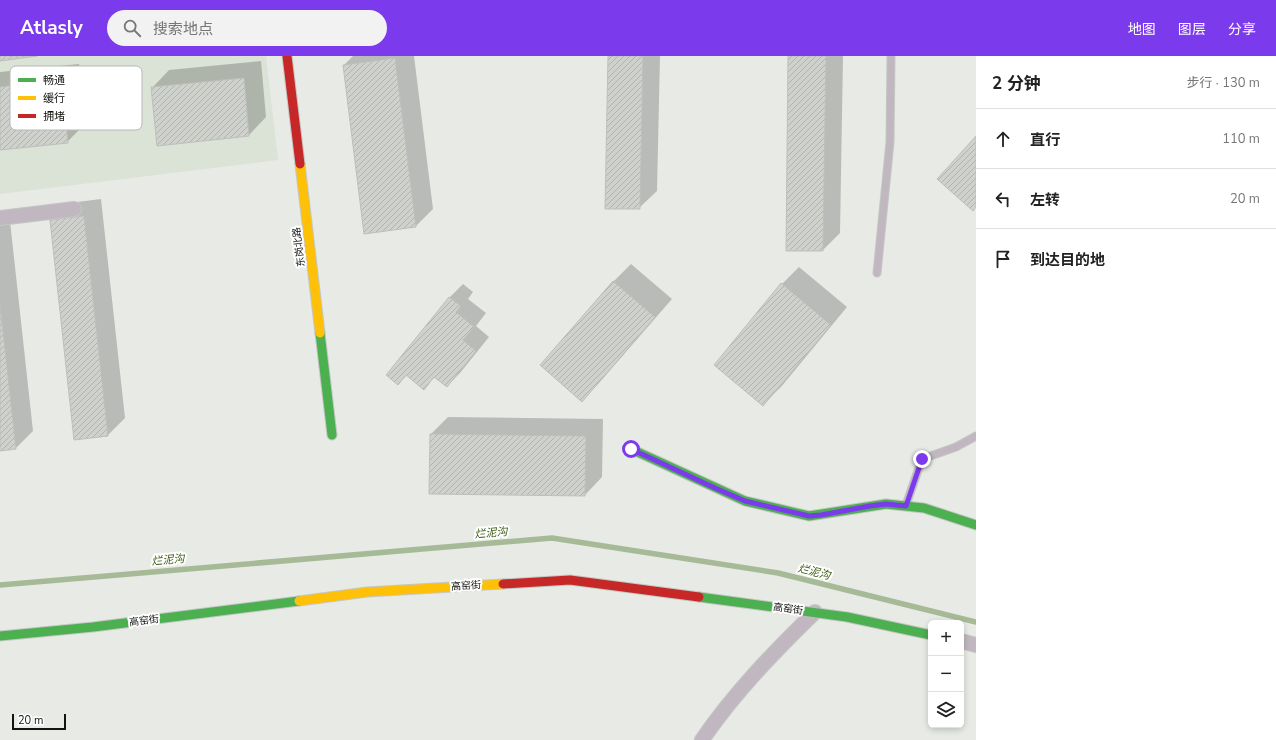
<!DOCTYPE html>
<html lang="zh">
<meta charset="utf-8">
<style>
:root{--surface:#fff;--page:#f2f2f2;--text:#222;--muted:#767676;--line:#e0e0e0;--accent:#7c3aed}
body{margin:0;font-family:"Nunito Sans","Noto Sans SC",sans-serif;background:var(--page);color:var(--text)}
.controls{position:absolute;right:12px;bottom:12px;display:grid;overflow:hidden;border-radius:6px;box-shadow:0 2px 6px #0003}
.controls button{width:36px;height:36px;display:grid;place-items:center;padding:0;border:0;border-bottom:1px solid var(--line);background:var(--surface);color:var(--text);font:20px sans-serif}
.scale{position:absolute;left:12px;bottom:10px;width:54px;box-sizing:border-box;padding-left:4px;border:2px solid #121410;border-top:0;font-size:11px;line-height:14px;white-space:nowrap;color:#121410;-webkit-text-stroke:3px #fff;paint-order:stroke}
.stop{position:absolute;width:12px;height:12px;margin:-9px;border:3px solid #7c3aed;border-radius:50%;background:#fff}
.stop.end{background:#7c3aed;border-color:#fff;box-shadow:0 1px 4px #0008}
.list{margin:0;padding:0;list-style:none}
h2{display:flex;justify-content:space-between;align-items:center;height:52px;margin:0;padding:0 16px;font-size:17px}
h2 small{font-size:13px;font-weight:400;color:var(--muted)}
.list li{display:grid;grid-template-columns:26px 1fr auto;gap:12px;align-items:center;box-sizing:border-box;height:60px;padding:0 16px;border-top:1px solid var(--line)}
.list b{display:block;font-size:15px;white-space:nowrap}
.list em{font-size:13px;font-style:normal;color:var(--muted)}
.icon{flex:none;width:22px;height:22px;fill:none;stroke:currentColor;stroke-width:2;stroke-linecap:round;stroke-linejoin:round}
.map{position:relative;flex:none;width:976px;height:684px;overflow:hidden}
header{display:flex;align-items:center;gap:24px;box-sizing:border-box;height:56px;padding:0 20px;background:var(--accent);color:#fff}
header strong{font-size:19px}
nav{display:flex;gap:22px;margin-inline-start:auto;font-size:14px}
.search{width:280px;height:36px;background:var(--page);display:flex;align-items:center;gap:10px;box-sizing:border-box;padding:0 14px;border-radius:22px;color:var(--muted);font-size:15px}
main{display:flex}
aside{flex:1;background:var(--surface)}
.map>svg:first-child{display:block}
.built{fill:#dbe2d6}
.shadow{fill:#0003}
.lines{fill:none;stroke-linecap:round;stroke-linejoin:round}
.stream{stroke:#a7ba97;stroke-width:5.5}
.building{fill:url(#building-hatch);stroke:#bdbfbb}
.lane-casing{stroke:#c5c7c4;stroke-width:9}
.street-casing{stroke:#c5c7c4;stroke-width:16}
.fast-casing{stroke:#c5c7c4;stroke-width:11}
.slow-casing{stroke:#c5c7c4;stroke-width:11}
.jam-casing{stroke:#c5c7c4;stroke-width:11}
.lane{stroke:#c0b7c1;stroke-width:7}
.street{stroke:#c0b7c1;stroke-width:14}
.fast{stroke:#4caf50;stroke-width:9}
.slow{stroke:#ffc107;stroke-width:9}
.jam{stroke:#c62828;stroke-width:9}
.route{stroke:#7c3aed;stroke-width:5}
.labels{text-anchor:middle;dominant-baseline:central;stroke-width:4;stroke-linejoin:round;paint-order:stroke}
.street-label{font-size:10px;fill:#121410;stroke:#fff}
.water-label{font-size:11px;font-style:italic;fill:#395912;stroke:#fff}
.key{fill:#fff;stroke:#b8b8b7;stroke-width:1}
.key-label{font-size:11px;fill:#121410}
</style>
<header>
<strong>Atlasly</strong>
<div class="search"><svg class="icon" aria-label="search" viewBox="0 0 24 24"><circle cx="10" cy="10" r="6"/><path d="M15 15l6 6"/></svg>搜索地点</div>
<nav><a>地图</a><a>图层</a><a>分享</a></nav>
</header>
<main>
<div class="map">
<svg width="976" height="684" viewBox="0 0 976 684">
<defs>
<pattern id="building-hatch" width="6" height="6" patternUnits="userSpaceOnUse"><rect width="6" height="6" fill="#cfd1cd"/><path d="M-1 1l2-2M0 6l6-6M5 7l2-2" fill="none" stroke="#b1b3af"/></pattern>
</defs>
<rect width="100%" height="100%" fill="#e7eae5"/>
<path class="built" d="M0,0h266l12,104 -278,34z"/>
<path class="shadow" d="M353,0h61l19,153 -17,17 -51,7 -21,-168z
M609,0h51l-3,135 -18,17z
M789,0h54l-3,177 -17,17z
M261,5l5,56 -17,18 -97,-47 17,-18z
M79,8l6,60 -18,18 -67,7v-77z
M101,143l24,219 -17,17 -57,-215 18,-17z
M9,156l24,219 -17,17 -16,2v-237z
M631,208l41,35 -73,84 -17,17 -40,-35 72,-84z
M799,211l48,40 -66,80 -18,17 19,-120z
M463,228l10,8 -5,7 18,14 -10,13 13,11 -29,36 -13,13 -12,-9 -12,11 -16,-13 -9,9 -10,-9 62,-78z
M448,361l155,2 -1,58 -17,18 -154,-61z"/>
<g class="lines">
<path class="stream" d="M0,529l552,-47 226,35 198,49"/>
</g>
<path class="building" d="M0,0h37l-37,5z
M608,0h35l-3,153h-35z
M788,0h38l-3,195h-37z
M395,2l21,169 -52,7 -21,-169z
M244,22l5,58 -92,10 -6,-59z
M62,24l6,63 -68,7v-63z
M976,80v71l-3,4 -36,-32z
M84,160l24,220 -34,4 -24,-220z
M613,225l42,36 -73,85 -42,-37z
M781,227l50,42 -68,81 -49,-41z
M449,241l12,9 -5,6 18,15 -11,13 13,11 -29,36 -13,-10 -10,13 -18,-15 -8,10 -12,-10z
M0,249l16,144 -16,2z
M430,378l156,2 -1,60 -156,-2z"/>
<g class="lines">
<g class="lane-casing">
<path id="lane" d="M877,217l13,-131 1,-86
M906,449l16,-46 34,-12 20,-11"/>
</g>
<g class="street-casing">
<path id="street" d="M0,162l74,-9
M961,585l15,4
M702,684c32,-47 72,-88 113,-128"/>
</g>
<g class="fast-casing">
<path id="fast" d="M320,277l12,102
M631,393l114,52 64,15 77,-12 38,4 52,17
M699,541l148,20 84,18
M0,580l93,-9 206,-26"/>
</g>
<g class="slow-casing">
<path id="slow" d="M300,108l20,169
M299,545l68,-9 136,-8"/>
</g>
<g class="jam-casing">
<path id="jam" d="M287,0l13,108
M503,528l67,-4 129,17"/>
</g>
<use href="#lane" class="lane"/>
<use href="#street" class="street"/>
<use href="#fast" class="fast"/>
<use href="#slow" class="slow"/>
<use href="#jam" class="jam"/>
</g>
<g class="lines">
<path class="route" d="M631,393l84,39 30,13 64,15 12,-1 49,-9 16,-2 20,2 16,-47"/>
</g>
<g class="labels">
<g class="street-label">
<text transform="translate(299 191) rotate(-97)">东岗北路</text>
<text transform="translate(466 530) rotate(-4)">高窑街</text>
<text transform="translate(788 553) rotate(8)">高窑街</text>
<text transform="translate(144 565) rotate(-7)">高窑街</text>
</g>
<g class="water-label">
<text transform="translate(491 477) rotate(-5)">烂泥沟</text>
<text transform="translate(168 504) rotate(-5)">烂泥沟</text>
<text transform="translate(814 516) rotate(14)">烂泥沟</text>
</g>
</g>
<rect x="10" y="10" width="132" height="64" rx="6" class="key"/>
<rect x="18" y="22" width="18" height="4" fill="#4caf50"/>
<rect x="18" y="40" width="18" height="4" fill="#ffc107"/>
<rect x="18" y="58" width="18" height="4" fill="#c62828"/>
<g class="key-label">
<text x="43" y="28">畅通</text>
<text x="43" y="46">缓行</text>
<text x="43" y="64">拥堵</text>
</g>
</svg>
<div class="controls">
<button>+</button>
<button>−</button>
<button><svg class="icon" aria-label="layers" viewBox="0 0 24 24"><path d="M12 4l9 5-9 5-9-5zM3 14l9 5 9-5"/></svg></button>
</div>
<div class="scale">20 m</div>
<div class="stop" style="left:631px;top:393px"></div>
<div class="stop end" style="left:922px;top:403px"></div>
</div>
<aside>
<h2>2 分钟<small>步行 · 130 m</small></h2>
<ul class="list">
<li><svg class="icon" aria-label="ahead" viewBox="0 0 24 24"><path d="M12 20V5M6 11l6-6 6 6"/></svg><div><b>直行</b></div><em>110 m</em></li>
<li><svg class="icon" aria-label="left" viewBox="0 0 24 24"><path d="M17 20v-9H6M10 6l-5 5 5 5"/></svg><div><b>左转</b></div><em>20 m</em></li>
<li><svg class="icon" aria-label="arrive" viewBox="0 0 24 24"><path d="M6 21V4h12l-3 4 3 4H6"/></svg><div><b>到达目的地</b></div></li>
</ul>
</aside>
</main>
